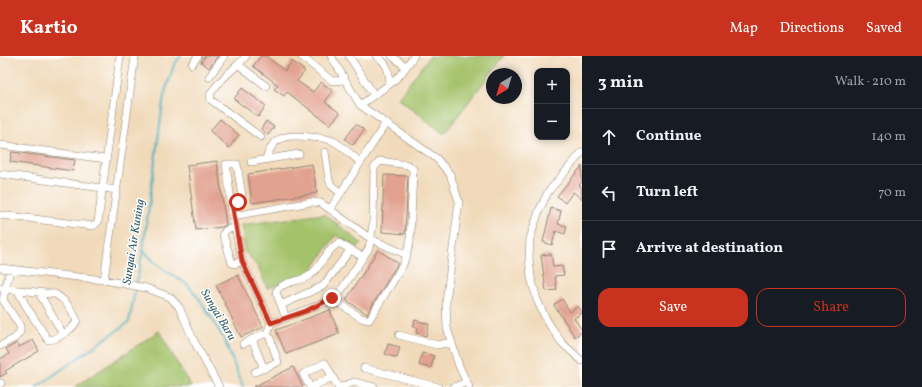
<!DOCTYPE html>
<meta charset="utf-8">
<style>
:root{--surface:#171b24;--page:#242831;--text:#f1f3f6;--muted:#9ea1a6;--line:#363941;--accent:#c8321e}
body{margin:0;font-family:Vollkorn,serif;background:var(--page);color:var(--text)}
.controls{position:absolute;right:12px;top:12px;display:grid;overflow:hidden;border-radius:8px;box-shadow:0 2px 6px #0003}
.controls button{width:36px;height:36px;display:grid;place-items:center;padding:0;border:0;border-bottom:1px solid var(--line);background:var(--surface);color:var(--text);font:20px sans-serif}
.compass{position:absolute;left:486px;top:12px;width:36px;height:36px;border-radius:50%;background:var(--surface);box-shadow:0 2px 6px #0003;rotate:218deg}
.stop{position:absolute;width:12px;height:12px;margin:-9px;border:3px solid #c8321e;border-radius:50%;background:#fff}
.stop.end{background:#c8321e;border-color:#fff;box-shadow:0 1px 4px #0008}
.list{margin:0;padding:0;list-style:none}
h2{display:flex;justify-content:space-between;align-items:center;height:52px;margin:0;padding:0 16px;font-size:17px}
h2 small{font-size:13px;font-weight:400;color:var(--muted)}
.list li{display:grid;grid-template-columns:26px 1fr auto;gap:12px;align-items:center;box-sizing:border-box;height:56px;padding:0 16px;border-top:1px solid var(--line)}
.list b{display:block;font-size:15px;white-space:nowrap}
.list em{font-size:13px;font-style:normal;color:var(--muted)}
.actions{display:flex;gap:8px;padding:12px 16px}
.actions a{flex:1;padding:9px 0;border:1px solid var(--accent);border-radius:12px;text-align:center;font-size:14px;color:var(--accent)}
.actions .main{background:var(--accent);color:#fff}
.icon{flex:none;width:22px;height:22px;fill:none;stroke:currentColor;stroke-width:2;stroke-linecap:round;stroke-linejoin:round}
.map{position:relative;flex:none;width:582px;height:331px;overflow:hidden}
header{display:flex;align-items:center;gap:24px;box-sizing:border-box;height:56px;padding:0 20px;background:var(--accent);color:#fff}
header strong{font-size:19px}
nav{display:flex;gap:22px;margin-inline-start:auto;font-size:14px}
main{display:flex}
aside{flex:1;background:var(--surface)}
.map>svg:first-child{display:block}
.green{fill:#a4c26a;stroke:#68764a}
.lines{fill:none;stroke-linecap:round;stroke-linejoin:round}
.stream{stroke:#42aec0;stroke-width:2}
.building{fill:#e2a290}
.minor-casing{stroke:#8e8272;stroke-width:8}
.minor{stroke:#fff;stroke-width:7}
.route{stroke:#c8321e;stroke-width:5}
.labels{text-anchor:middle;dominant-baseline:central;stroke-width:3;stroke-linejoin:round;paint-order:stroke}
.water-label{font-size:12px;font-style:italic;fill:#345f67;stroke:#fff}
</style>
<header>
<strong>Kartio</strong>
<nav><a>Map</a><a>Directions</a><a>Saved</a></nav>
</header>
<main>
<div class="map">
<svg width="582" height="331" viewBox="0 0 582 331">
<rect width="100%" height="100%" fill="#fff"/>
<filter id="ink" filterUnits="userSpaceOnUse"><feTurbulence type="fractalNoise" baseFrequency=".025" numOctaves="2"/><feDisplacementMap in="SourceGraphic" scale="8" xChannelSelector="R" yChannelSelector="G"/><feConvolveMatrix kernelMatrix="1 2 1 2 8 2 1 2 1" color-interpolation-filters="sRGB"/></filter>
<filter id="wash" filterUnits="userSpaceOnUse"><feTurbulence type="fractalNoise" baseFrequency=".012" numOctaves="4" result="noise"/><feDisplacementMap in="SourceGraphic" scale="16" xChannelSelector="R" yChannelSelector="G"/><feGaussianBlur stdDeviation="0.9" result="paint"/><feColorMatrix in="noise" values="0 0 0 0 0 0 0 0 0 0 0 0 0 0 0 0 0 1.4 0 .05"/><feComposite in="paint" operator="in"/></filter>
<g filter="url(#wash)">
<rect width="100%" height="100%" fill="#f1daba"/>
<path class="green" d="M430,0h74l-60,78 -46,-36z
M325,158l36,29 -3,5 -22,-13 -26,38 -43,15 -9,-21 -13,-15 -4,-27z
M159,275l32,56h-116z"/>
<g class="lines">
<path class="stream" d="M143,194l14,15 30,19 14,17 23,38 19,48
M37,331l92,-65 14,-72 21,-155 10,-30 7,-9"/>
</g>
<g id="blocks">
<path class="building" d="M205,0h13l-9,12 -8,-6z
M261,0h5l19,15 7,-10 13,10 -8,10 16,11 8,-10 12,9 -8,11 15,11 -10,12 -43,-33 -3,4 -10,-7 4,-4 -25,-19z
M242,32l24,18 -8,11 -24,-18z
M220,63l19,16 -10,13 -19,-17z
M266,65l8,6 -6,8 -7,-6z
M356,68l8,6 -11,15 -8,-6z
M12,96l63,8 -2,11 -63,-9z
M217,105l9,64 -4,2 -26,3 -9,-65z
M312,108l5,29 -65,10 -4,-29z
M582,110v16l-3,3 3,3v11l-9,-7 -8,11 -8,-7z
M384,119l24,1 -3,58 -23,-2z
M551,152l10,3 -3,13 9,2 -2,8 -9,-3 -4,14 -9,-3z
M378,194l20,13 -31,51 -21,-14z
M551,198l2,13 9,-1 2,9 -9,1 2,14 -11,1 -5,-36z
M238,219l25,52 -22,10 -25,-52z
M562,243l8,13 8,-6 4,6v1l-8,5 8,12v2l-7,5 -21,-32z
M330,254l9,24 -53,20 -10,-24z
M415,264l14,4 -3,12 -10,-3 2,-5 -5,-1z
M33,284l6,11 -34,20 2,2 -7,4v-18l9,-5 -3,-5 11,-6 2,4z
M388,288l12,3 -3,11 -12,-4z
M422,297l12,3 -3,12 -12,-3z
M293,311l10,20h-50z"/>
</g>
</g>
<g filter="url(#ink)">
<use href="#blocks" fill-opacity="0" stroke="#8e8272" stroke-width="1"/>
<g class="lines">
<g class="minor-casing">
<path id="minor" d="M246,0c-10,12 -30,26 -36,39l1,5 50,37
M301,0l31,25 13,-1
M331,0l29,49 76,53 14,16 9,28 -13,100 1,26 12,38 10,21
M349,0l25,39
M376,0c12,7 13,15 14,28
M392,0l14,11
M192,8l6,-8
M239,9l27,21
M209,21l15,-21
M360,49l30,-21 10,-9 14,-19
M0,89l106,14
M325,96l4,28 3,6 9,7
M582,96l-34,40 -9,19 -9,27 -1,20 2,19 6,23 10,21 15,22 20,18
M266,103c8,-26 24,-24 45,-22 8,1 15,1 22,4 10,5 19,15 27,21
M251,106l48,-8
M0,118l117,16
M232,147c5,-1 8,-1 10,-7l-5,-32h-11l7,52 9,45 29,62 -4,11
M331,152l55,-85
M0,159l93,11 5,-4 22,-166
M233,160l79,-14 9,1 50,36 36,16
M236,171l-10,3 -3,4 9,29 3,1 7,-3
M0,212l104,12 42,8 24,9 9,10 15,34 25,46
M104,224l31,-224
M0,232l55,6c11,6 16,15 22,26 -2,8 -20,20 -29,20l-22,-34 -8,-15
M39,237l24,41
M281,249l42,-19 28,-37
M286,262l-10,-26c5,-11 24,-10 33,-16 12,-8 17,-27 30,-33l24,14
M271,267l58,-22 11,-9 29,-44 4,-24 1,-56 6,-7 28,4 5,4 -3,74 -7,22 -34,55 -8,-2 -29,-20
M399,279l38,10 15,-3
M252,283l12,30
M243,288l20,-10h4l3,4 8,24 -23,10
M0,290l15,-8 5,-6v-6l-17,-26 7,-31
M364,312l74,19
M0,328l1,-1
M310,331l-7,-13 22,-11 13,24
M312,331l20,-10
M341,331l13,-5 20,5
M454,331l13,-5"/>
</g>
<use href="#minor" class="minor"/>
</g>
</g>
<g class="lines" filter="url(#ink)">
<path class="route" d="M238,146l-6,1 10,58 29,62 35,-12 26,-13"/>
</g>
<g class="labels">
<g class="water-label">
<text transform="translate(134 186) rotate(-81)">Sungai Air Kuning</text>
<text transform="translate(218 259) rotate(59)">Sungai Baru</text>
</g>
</g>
</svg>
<div class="controls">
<button>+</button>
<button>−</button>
</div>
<svg class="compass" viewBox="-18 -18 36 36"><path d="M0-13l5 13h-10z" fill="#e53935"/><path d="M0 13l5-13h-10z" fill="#9ea1a6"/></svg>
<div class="stop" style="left:238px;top:146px"></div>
<div class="stop end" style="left:332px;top:242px"></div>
</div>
<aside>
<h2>3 min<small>Walk · 210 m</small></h2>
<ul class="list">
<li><svg class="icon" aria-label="ahead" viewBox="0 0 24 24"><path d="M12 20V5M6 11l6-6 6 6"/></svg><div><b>Continue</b></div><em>140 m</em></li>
<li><svg class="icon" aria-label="left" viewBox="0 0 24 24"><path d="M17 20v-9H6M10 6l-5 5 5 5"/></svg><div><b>Turn left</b></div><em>70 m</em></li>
<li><svg class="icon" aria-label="arrive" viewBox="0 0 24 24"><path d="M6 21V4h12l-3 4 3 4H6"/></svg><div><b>Arrive at destination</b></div></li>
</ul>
<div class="actions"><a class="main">Save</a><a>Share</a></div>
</aside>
</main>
